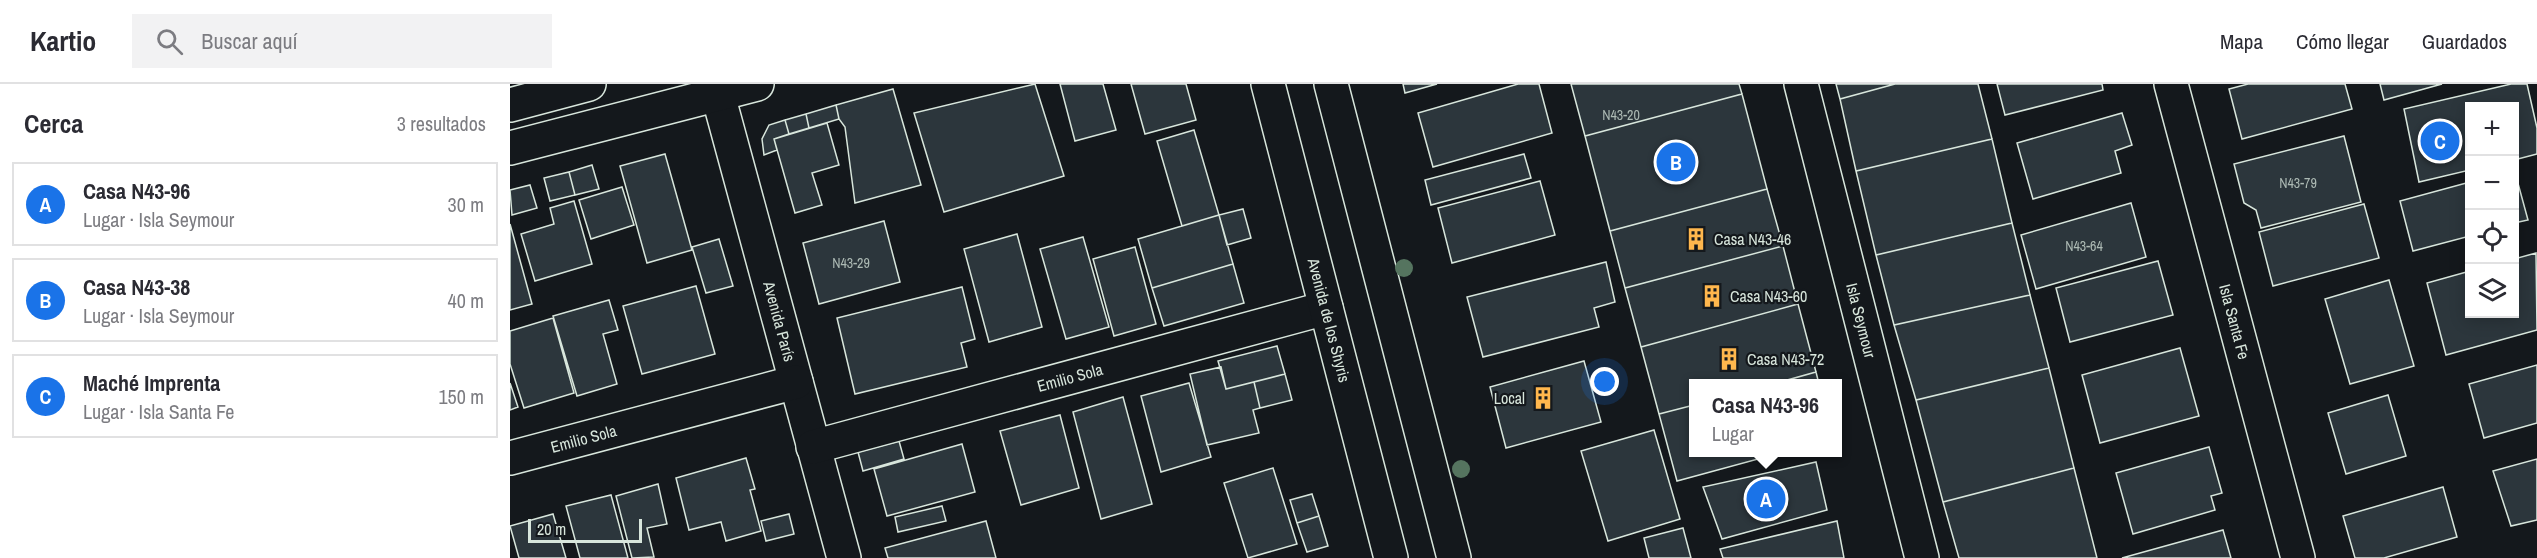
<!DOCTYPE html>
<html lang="es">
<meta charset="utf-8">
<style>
:root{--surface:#fff;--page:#f2f2f3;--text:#2b2b33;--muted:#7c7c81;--line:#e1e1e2;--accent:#1a73e8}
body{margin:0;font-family:"Archivo Narrow",sans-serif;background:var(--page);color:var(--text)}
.controls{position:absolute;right:18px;top:18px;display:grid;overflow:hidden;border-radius:0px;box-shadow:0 3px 15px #0003}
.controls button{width:54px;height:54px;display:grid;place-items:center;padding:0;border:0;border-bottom:2px solid var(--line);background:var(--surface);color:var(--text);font:30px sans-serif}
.scale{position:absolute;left:18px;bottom:15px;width:114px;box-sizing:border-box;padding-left:6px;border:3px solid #d8e6dc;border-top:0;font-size:16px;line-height:21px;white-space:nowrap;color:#d8e6dc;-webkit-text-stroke:4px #14181c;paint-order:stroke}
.you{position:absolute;left:1095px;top:298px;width:21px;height:21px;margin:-15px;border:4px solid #fff;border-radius:50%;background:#1a73e8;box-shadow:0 0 0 9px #1a73e833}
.badge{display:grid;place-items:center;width:39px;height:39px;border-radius:50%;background:var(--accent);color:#fff;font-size:20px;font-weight:700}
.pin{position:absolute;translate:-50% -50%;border:3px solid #fff;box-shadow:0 2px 6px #0006}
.popup{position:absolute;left:1179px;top:295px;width:153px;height:78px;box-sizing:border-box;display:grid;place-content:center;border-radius:0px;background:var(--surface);filter:drop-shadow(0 2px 4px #0005);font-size:20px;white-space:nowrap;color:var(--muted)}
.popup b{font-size:22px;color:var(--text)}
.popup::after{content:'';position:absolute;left:50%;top:100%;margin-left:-12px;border:12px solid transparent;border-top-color:var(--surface)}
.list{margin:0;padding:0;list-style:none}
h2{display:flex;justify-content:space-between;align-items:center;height:78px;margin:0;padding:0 24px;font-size:26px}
h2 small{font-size:20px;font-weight:400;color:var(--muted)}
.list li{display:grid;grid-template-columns:39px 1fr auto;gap:18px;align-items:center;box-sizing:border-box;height:84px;margin:0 12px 12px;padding:0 12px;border:2px solid var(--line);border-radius:0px}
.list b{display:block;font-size:22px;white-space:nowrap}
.list p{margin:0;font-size:20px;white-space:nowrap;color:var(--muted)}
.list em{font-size:20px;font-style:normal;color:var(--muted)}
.icon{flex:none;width:33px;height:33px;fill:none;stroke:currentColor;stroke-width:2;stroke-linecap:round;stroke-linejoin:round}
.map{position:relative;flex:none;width:2027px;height:474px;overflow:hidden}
header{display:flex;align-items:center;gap:36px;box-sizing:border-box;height:84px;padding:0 30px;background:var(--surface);border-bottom:2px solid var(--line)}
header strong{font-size:28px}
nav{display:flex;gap:33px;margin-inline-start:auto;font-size:21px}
.search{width:420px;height:54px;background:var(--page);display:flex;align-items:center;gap:15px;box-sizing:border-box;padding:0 21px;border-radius:0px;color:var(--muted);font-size:22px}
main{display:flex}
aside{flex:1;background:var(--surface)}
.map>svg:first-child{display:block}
.building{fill:#2c363c;stroke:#d8e6dc;stroke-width:1.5}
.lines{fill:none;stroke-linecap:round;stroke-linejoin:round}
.minor-casing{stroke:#d8e6dc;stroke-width:36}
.major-casing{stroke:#d8e6dc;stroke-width:36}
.minor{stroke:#14181c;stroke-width:33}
.major{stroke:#14181c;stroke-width:33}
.tree{fill:#55745f}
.labels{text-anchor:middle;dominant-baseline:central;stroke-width:4.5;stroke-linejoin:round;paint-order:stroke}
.number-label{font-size:14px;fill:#adbab4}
.poi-label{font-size:16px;fill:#d8e6dc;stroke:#14181c;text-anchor:start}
.street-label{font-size:16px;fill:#d8e6dc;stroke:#14181c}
</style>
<header>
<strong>Kartio</strong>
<div class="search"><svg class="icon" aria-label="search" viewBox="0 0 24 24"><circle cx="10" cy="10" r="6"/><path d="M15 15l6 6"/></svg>Buscar aquí</div>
<nav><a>Mapa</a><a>Cómo llegar</a><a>Guardados</a></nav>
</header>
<main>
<aside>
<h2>Cerca<small>3 resultados</small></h2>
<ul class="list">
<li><span class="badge">A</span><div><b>Casa N43-96</b><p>Lugar · Isla Seymour</p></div><em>30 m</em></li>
<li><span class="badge">B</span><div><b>Casa N43-38</b><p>Lugar · Isla Seymour</p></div><em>40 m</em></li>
<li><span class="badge">C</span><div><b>Maché Imprenta</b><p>Lugar · Isla Santa Fe</p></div><em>150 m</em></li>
</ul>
</aside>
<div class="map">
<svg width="2027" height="474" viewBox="0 0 2027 474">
<rect width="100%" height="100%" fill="#14181c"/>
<path class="building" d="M525,0l29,92 -120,36 -30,-99z
M550,0h43l13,46 -41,11z
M621,0h55l10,36 -51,14z
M893,0h34l-32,9z
M1008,0h21l13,49 -119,34 -15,-54z
M1061,0h168l3,10 -157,42z
M1326,0h59l-55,15z
M1385,0h83l14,55 -136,32 -16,-72z
M1487,0h105l1,6 -98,25z
M1738,0h97l7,25 -110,30 -13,-50z
M1870,0h62l-58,16z
M2001,0h16l10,44v26l-23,6v-54h-44v64l-51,12 -15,-73z
M383,5l28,96 -66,18 -10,-76 -6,-8 -3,-14z
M1232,10l25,95 -157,42 -25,-95z
M326,21l3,14 -30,9 -3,-14z
M1612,29l10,32 -17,6 6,22 -88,26 -16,-56z
M296,30l3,14 -20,6 -4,-14z
M275,36l4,14 -15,5 3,11 -13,5 -2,-16 7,-14z
M317,39l12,42 -27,8 10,32 -27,8 -21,-74z
M684,46l25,85 -37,11 -25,-85z
M1834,52l17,66 -100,26 -5,-18 -12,-7 -10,-39z
M1482,55l20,84 -136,32 -20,-84z
M155,70l27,96 -45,13 -27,-97z
M1014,70l7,24 -100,27 -6,-25z
M82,81l7,24 -24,6 -6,-23z
M59,88l6,23 -25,6 -6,-23z
M2006,92l12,44 -14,3v-46z
M1030,97l15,54 -103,28 -14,-55z
M1960,98v54l-57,15 -13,-50z
M20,101l7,23 -25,7 -2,-25z
M112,103l12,38 -43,14 -12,-39z
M1257,105l16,57 -158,42 -15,-57z
M64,117l18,63 -57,17 -14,-47 33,-10 -4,-16z
M1621,119l15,54 -110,32 -15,-54z
M1854,120l15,54 -106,28 -14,-54z
M733,125l8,29 -24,7 -8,-30z
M709,131l14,49 -81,24 -14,-49z
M374,137l16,61 -81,22 -16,-61z
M1502,139l18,72 -136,30 -18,-70z
M0,140l22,80 -22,6z
M507,150l25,93 -53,15 -25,-93z
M573,153l26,90 -43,12 -26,-90z
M209,155l14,47 -27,7 -14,-46z
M1273,162l15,58 -157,43 -16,-59z
M625,163l21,77 -42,12 -21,-77z
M2026,169l1,77 -91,25 -19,-72 43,-12v43h44v-55z
M1648,177l15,54 -103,27 -14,-54z
M1096,178l9,40 -21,6 5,19 -116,30 -16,-60z
M723,180l11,39 -80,23 -12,-38z
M1879,196l25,86 -64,18 -25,-85z
M186,202l19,68 -73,20 -19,-68z
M452,203l13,52 -14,4 6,24 -112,27 -18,-76z
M1520,211l19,73 -133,32 -22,-75z
M99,216l9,30 -15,4 14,50 -40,12 -24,-80z
M1288,220l18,68 -43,12h-79v21l-35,9 -18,-67z
M43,234l21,75 -50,15 -14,-44v-33z
M767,262l8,28 -59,15 -8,-28z
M1670,264l19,68 -99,27 -18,-68z
M1074,277l17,61 -95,26 -16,-61z
M2027,281v58l-53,15 -15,-54z
M711,283l5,22 28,-7 6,26 -7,2 6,23 -52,12 -17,-71z
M1539,284l25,100 -131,34 -27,-102z
M1306,288l3,12h-46z
M775,290l7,26 -32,8 -6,-26z
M0,299l8,24 -8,3z
M679,299l22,74 -50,15 -20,-76z
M1878,311l18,61 -60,18 -18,-61z
M613,313l29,107 -51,15 -28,-107z
M1184,321v47h90l-107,29 -18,-67z
M550,331l19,73 -58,17 -21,-74z
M1144,346l26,89 -72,22 -27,-90z
M389,357l5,18 -41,12 -5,-19z
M452,360l13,48 -88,24 -13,-47z
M1699,363l13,46 -11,3 4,14 -82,24 -17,-61z
M236,374l9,31 -5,1 11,41 -35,10 -5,-19 -32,8 -13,-52z
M2027,375v61l-26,6 -18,-55z
M1306,378l11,48 -105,29 -19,-52z
M763,384l24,76 -49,14 -24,-75z
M1564,384l23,90h-138l-16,-56z
M148,400l9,40 -20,4 7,29 -22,1 -16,-62z
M1933,403l14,50 -73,21h-29l-12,-42z
M802,410l7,22 -22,7 -7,-23z
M101,411l17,63h-48l-14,-52z
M432,422l4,15 -48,11 -3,-15z
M43,430l13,44h-47l-9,-32z
M279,430l5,20 -28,7 -5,-20z
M809,432l9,30 -21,6 -10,-29z
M476,437l10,37h-108l-3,-10z
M1327,437l7,37h-121l-3,-9z
M1173,444l8,30h-42l-5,-20z
M1713,446l8,28h-109z"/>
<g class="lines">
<g class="minor-casing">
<g id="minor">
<path id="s1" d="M205,0l129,474"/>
<path id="s2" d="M1291,0l121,474"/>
<path id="s3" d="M1661,0l127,474"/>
<path d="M0,21l79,-21"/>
<path d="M0,64l247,-64"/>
<path id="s4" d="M303,363l513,-139"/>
<path id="s5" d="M0,374l286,-76"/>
</g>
</g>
<g class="major-casing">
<g id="major">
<path id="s6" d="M758,0l123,474"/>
<path d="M821,0l123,474"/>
</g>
</g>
<use href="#minor" class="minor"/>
<use href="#major" class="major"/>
</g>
<g class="tree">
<circle cx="894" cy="184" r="9"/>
<circle cx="951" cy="385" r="9"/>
</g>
<defs>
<g id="building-bare" transform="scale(1.8)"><path d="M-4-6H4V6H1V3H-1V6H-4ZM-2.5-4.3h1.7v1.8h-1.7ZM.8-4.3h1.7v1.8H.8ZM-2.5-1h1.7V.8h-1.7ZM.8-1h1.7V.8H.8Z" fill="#ffb74d" stroke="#14181c" stroke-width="2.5" paint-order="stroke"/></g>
</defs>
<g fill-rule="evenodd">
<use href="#building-bare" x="1186" y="155"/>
<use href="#building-bare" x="1202" y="212"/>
<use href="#building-bare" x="1219" y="275"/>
<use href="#building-bare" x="1033" y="314"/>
</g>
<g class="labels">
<g class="number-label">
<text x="1111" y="31">N43-20</text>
<text x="1788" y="99">N43-79</text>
<text x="1574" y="162">N43-64</text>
<text x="341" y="179">N43-29</text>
</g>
<g class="poi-label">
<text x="1204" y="155">Casa N43-46</text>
<text x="1220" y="212">Casa N43-60</text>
<text x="1237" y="275">Casa N43-72</text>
<text x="1015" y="314" text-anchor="end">Local</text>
</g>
<g class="street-label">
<text stroke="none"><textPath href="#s1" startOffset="246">Avenida París</textPath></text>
<text stroke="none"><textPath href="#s6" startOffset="244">Avenida de los Shyris</textPath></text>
<text stroke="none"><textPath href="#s2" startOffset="244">Isla Seymour</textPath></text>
<text stroke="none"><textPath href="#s3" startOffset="246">Isla Santa Fe</textPath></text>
<text stroke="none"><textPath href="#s4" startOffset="266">Emilio Sola</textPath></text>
<text stroke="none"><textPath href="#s5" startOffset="76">Emilio Sola</textPath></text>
</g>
</g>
</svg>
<div class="controls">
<button>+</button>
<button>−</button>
<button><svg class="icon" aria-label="locate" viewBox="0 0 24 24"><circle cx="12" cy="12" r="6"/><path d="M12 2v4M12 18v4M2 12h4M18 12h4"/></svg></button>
<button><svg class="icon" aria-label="layers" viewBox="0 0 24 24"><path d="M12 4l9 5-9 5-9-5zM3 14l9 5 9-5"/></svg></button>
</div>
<div class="scale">20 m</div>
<div class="you"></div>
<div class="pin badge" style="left:1256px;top:415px">A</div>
<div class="popup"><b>Casa N43-96</b>Lugar</div>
<div class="pin badge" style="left:1166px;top:78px">B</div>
<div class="pin badge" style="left:1930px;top:57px">C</div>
</div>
</main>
